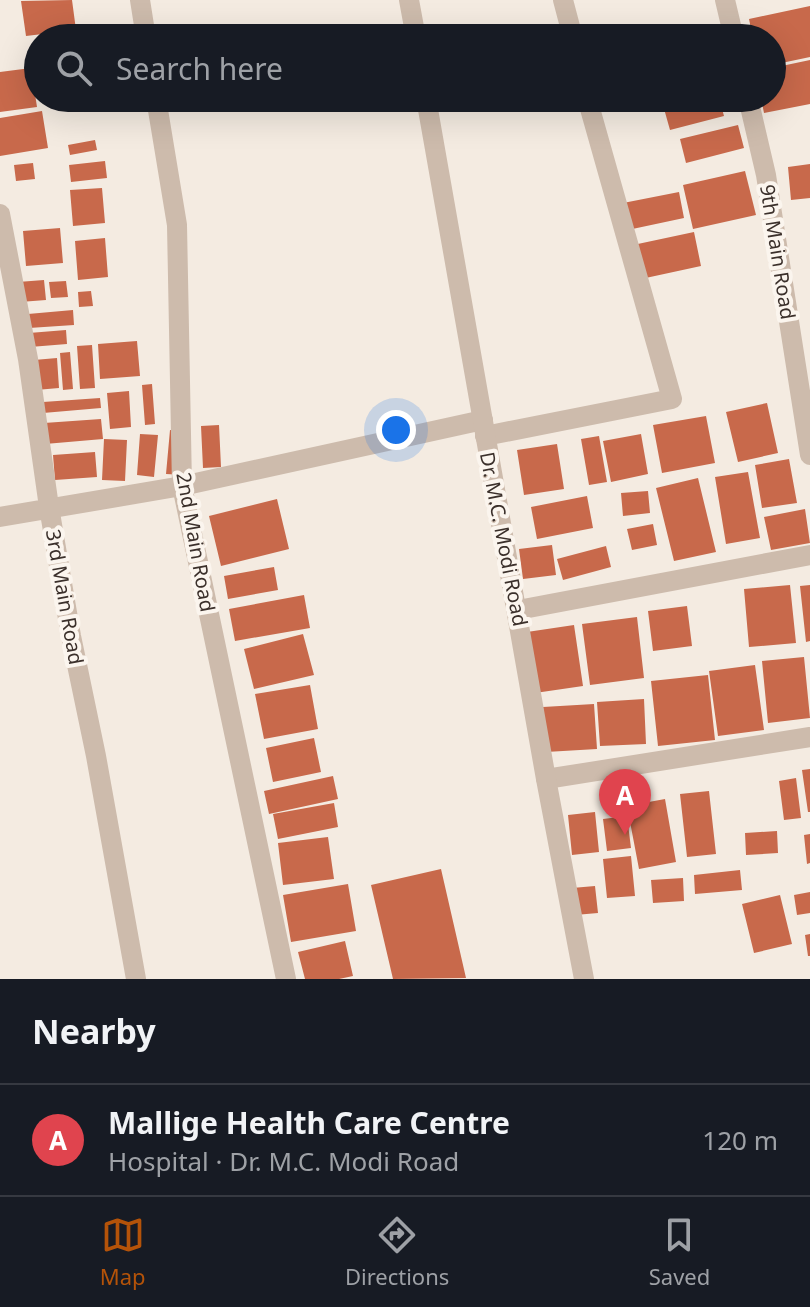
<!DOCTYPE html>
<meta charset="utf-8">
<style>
:root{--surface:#171b24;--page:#20242c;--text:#f1f3f6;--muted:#9ea1a6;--line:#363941;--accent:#b45309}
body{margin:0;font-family:"Noto Sans",sans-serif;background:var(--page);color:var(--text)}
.you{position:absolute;left:396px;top:430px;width:28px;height:28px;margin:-20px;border:6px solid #fff;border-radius:50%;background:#1a73e8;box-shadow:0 0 0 12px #1a73e833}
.badge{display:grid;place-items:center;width:52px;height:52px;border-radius:50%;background:var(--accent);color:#fff;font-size:26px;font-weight:700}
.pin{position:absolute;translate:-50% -66px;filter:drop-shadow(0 2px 4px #0008)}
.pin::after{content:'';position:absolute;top:42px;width:28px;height:24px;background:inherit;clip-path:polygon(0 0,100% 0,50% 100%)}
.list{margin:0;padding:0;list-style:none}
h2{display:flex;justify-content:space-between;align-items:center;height:104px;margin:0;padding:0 32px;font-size:34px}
h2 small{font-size:26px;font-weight:400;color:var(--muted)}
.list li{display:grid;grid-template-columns:52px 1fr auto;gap:24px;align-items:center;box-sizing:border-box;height:112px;padding:0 32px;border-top:2px solid var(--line)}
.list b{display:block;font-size:30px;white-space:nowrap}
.list p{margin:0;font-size:26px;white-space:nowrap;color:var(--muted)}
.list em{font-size:26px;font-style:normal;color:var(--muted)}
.icon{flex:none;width:44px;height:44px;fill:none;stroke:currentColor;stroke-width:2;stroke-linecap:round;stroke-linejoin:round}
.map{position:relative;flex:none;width:810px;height:979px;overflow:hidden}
.search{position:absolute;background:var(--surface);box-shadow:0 8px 32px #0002;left:24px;right:24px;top:24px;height:88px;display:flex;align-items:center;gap:20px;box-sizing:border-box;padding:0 28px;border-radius:44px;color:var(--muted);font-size:30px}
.sheet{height:216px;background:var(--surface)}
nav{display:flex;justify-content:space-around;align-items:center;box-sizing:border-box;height:112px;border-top:2px solid var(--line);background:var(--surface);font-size:22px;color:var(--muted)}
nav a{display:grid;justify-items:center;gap:4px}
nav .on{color:var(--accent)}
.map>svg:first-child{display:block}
.building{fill:#c8694b}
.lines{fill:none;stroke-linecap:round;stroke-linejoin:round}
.minor{stroke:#cdbbac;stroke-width:20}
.tertiary{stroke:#cdbbac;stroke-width:20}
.labels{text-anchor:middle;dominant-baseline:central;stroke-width:8;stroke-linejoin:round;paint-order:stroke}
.street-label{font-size:20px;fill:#3b302b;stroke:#fbf5ee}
</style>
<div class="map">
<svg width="810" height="979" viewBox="0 0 810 979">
<rect width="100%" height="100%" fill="#f4ebe1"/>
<path class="building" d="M72,0l4,30 -50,6 -5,-35z
M810,6v51l-38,8v-27h-19l-4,-19z
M38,43v25l-2,1 -4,-25z
M810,60v44l-46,9 -3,-15h11v-30z
M31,68l6,39 -37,5v-40z
M661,98h58l5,18 -54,14z
M42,111l6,37 -48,8v-38z
M738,125l6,23 -58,15 -6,-24z
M95,140l2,10 -27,5 -2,-10z
M105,161l2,17 -36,4 -2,-17z
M33,163l2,16 -19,2 -2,-16z
M810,164v34l-19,2 -3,-33z
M745,171l11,44 -63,14 -10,-44z
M102,188l3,35 -32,3 -3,-36z
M679,192l5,26 -61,13 -5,-27z
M60,228l3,35 -37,3 -3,-35z
M694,232l7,34 -60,13 -8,-34z
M105,238l3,39 -30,3 -3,-39z
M44,280l2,20 -26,2 -2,-20z
M66,281l2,16 -17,1 -2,-16z
M91,291l2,15 -14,1 -1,-15z
M73,310l1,15 -45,3 -1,-14z
M66,330l1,14 -37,3 -1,-14z
M137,341l3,35 -40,3 -2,-35z
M92,345l3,43 -15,1 -3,-43z
M70,352l3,37 -10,1 -3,-37z
M57,358l2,30 -23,2 -2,-30z
M152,384l3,40 -10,1 -3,-40z
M129,391l2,36 -21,2 -3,-36z
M100,398l1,10 -58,5v-11z
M767,403l11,50 -40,9 -12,-50z
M706,416l9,47 -53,10 -9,-48z
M101,419l2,20 -58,5 -1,-21z
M219,425l2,42 -18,1 -2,-42z
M170,430l17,2 -3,43 -18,-1z
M140,434l18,1 -4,42 -17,-2z
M641,434l7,40 -37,8 -8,-41z
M599,436l8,46 -18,3 -8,-46z
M104,439l23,1 -2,41 -23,-1z
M557,444l7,45 -40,6 -7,-45z
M95,452l2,25 -42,3 -2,-25z
M789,459l8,44 -35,5 -7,-43z
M748,472l12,66 -34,6 -11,-67z
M698,478l18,74 -42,9 -18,-73z
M648,491l2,22 -27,3 -2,-23z
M587,496l6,32 -56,11 -6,-32z
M277,499l12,50 -68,17 -12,-50z
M805,509l5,34 -39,7 -7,-33z
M653,524l4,21 -25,5 -5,-21z
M552,545l4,30 -33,4 -4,-30z
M606,546l5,21 -48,13 -6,-21z
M274,567l4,23 -50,9 -4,-23z
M790,585l6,58 -47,4 -5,-58z
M810,585v56l-4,1 -6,-56z
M304,595l6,33 -75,13 -6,-32z
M687,606l5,40 -39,5 -5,-40z
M637,617l7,61 -54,7 -8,-61z
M574,625l9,61 -48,7 -8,-61z
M303,634l11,41 -60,14 -10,-40z
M804,657l6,61 -42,5 -6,-62z
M755,665l9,65 -46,6 -9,-65z
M708,675l7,65 -57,6 -7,-65z
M310,685l8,44 -54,10 -9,-45z
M644,699l2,45 -46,2 -3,-44z
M594,704l3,45 -51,3 -3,-45z
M314,738l7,34 -48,10 -7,-34z
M810,769v43h-2l-6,-42z
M333,776l5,23 -69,15 -5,-23z
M796,778l5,40 -17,2 -5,-39z
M709,791l7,63 -29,3 -7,-63z
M665,799l11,63 -37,7 -12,-63z
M334,803l4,24 -60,12 -5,-25z
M595,812l4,40 -27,3 -4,-40z
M627,816l4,32 -24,3 -4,-32z
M777,831l1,22 -32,2 -1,-22z
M810,834v29l-3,1 -3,-29z
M328,837l6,42 -51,6 -5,-42z
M631,856l4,40 -28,2 -4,-39z
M441,869l25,109 -73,1 -22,-94z
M740,870l2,20 -47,4 -1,-19z
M683,878l1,23 -31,2 -2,-23z
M348,884l8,47 -65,11 -8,-47z
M595,886l3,27 -23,2 -3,-27z
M810,892v21l-13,2 -3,-20z
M780,895l12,49 -38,9 -12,-49z
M810,934v22h-2l-3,-21z
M345,941l8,35 -14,3h-34l-7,-27z"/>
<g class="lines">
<path class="minor" d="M140,0l6,38
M563,0l10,38
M725,0l9,38
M156,98l21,127 5,261 104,493
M748,98l18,77 44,280
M0,214l28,145 21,148 22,129 25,120 40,223
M485,436l187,-37 -85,-301
M0,517l182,-31 301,-66
M518,610l292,-55
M546,779l264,-42"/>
<path class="tertiary" d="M409,0l7,38
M426,98l120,681 38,200"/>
</g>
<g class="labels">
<g class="street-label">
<text transform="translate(778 252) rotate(81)">9th Main Road</text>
<text transform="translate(504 539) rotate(79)">Dr. M.C. Modi Road</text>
<text transform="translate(196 542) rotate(80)">2nd Main Road</text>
<text transform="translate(65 597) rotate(80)">3rd Main Road</text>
</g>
</g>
</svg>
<div class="you"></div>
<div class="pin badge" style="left:625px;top:835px;background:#e0444e">A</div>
<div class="search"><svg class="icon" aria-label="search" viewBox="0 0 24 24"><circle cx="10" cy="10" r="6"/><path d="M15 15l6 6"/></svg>Search here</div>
</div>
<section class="sheet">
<h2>Nearby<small></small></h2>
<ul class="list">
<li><span class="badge" style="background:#e0444e">A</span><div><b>Mallige Health Care Centre</b><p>Hospital · Dr. M.C. Modi Road</p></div><em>120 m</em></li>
</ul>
</section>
<nav>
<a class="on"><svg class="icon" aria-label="map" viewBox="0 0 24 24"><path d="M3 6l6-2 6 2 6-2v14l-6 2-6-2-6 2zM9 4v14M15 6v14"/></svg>Map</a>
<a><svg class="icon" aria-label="directions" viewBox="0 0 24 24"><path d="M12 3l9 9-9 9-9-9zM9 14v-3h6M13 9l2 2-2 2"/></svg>Directions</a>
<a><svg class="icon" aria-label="saved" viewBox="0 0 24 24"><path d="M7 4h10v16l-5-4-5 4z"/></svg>Saved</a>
</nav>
